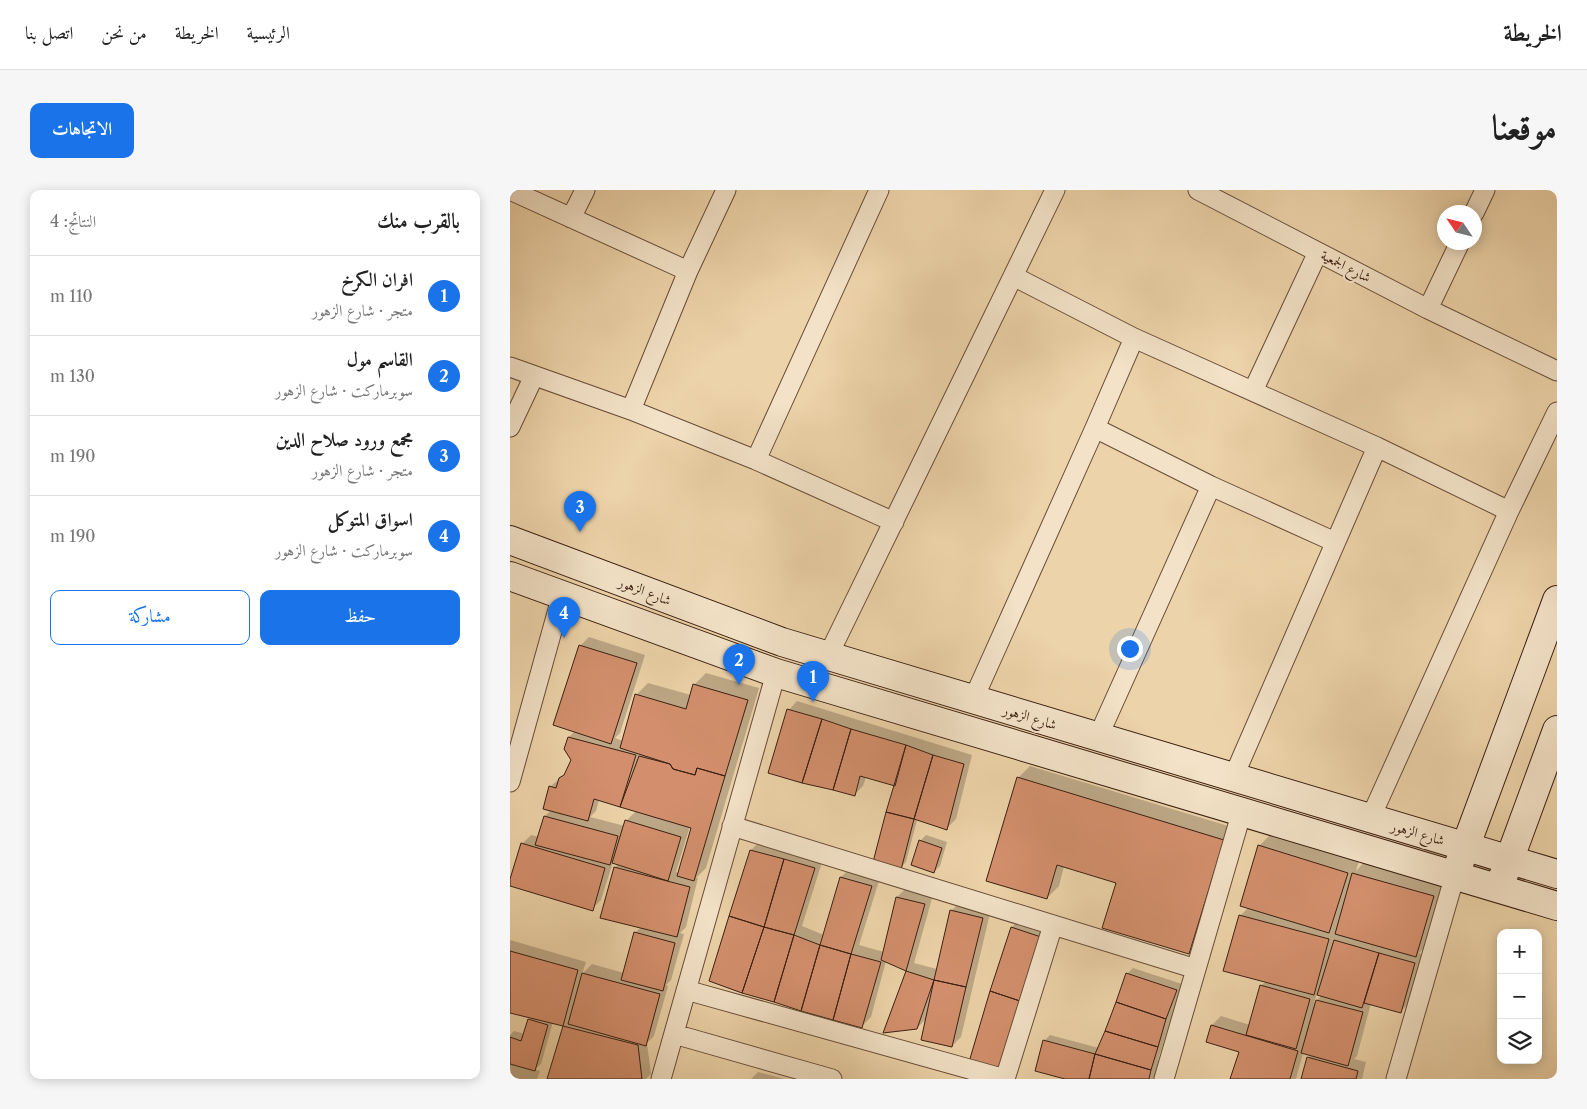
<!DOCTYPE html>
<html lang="ar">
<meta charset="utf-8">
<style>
:root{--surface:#fff;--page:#f6f6f6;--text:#222;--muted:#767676;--line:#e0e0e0;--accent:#1a73e8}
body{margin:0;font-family:"Libre Caslon Text",Amiri,serif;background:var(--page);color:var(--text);direction:rtl}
.controls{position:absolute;right:15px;bottom:15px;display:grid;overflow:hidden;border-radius:10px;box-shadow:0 2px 12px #0003}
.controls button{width:45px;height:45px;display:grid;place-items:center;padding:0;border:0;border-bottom:1px solid var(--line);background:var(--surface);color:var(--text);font:25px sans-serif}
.compass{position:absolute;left:927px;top:15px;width:45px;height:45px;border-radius:50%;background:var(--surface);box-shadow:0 2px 12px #0003;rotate:305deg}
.you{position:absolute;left:619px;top:458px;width:18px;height:18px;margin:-12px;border:4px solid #fff;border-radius:50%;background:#1a73e8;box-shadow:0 0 0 8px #1a73e833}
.badge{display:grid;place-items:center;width:32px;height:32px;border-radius:50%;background:var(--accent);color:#fff;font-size:16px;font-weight:700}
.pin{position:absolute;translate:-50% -41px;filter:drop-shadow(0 1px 2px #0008)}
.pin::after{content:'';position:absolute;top:26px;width:18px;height:15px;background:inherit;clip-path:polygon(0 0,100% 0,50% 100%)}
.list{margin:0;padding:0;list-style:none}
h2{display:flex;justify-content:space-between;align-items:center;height:65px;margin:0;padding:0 20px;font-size:21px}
h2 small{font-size:16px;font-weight:400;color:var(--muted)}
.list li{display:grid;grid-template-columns:32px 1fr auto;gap:15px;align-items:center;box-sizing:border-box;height:80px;padding:0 20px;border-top:1px solid var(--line)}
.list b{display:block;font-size:19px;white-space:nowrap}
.list p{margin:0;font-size:16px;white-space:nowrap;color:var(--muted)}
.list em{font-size:16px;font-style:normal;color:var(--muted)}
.actions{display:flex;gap:10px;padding:15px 20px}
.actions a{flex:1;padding:11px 0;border:1px solid var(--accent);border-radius:10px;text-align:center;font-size:18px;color:var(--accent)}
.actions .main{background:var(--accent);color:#fff}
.icon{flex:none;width:28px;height:28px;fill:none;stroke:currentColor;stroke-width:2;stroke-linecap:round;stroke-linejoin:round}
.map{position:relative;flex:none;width:1047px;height:889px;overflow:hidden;direction:ltr;border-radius:10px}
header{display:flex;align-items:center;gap:30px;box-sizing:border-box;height:70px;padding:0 25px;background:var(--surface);border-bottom:1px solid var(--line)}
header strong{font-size:24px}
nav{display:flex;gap:28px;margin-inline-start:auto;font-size:18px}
.intro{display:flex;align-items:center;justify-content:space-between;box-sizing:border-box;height:120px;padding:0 30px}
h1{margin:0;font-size:35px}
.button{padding:12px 22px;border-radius:10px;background:var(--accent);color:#fff;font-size:18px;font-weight:700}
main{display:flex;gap:30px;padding:0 30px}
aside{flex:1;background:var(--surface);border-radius:10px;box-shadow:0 2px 12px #0003}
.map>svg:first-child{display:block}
.shadow{fill:#0003;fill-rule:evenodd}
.building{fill:#d38f6d;stroke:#3a1f11}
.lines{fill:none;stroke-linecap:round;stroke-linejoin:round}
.minor-casing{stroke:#674c37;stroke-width:21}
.secondary-casing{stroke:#3a1f11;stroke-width:30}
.minor{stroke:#f3e2c7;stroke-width:19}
.secondary{stroke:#f3e2c7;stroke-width:28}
.labels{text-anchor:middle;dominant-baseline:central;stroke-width:4;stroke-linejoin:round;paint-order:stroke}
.street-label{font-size:14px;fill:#3a1f11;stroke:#f3e2c7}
</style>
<header>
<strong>الخريطة</strong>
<nav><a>الرئيسية</a><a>الخريطة</a><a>من نحن</a><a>اتصل بنا</a></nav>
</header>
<div class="intro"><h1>موقعنا</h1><a class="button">الاتجاهات</a></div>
<main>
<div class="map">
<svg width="1047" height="889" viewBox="0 0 1047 889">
<rect width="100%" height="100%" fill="#edd3a9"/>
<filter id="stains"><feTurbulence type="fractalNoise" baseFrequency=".004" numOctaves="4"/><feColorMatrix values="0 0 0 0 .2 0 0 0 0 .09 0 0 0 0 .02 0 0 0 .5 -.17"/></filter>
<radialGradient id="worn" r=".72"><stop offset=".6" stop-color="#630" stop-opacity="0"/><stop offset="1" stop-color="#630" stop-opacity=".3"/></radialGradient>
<path class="shadow" d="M79,447l56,18 -25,78 -5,5 8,3 13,-46 12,-12 43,12 3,-10 12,-12 53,15 -53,180 -10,10h2l-12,49 -6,6 4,1 -13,46 -5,5 2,1 -14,50 -7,7 4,31 -5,5h-98l16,-54 -11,-3 -12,42 -6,5 5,2 -3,8h-27v-44l4,-4 11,3 4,-14 3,-3 -22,-5v-72l76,22 -4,12 10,-10 32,9 11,-40 6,-6 -26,-59 3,-4 -5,-2 -12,38 -9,9 -82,-24 12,-41 9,-9 8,2 6,-21 6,-6 -1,-23 17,-15 5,-13 -3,-22 6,-6 5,-85zM89,610l37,11 -10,10 -1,5 -35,-9 6,-6zM180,636l2,2 -13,45 -3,-1z
M287,511l175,54 -16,64 -9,9 -30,-8 -11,42 -6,6 -4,-83 -30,-8 -3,9 -9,9 -65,-85z
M520,576l205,62 -34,113 -12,12 -71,-71 -54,-16 -5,20 -12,12 -29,-120z
M761,644l88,27 -3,10 9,-10 80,23 -17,60 -9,9 4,2 -14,48 -9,9 -29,-9 -14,53 -3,3 12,3 -4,17h-60l6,-21 3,-3 -8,-2 -7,26h-64l8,-28 -32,-10 4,-16 9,-9 29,9 11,-39 5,-5 -26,-65 9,-9 10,-61zM807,804l5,1 -8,8z
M416,645l21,7 -7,24 -6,6 -14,-31z
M250,651l63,18 -21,67 22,9 17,-58 9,-9 30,10 -21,67 25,7 13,-55 9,-9 27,7 -19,68 23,6 15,-59 9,-9 30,8 -30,128 -9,9 -25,-28 -10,10 -33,4 23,-61 -21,-10 -15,56 -9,9 -151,-46 40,-130z
M511,728l31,11 -42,132 2,-134z
M623,778l49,16 -24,76 2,1 -6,18h-84l-26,-38 6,-6 49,13 28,-74z
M248,882l27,7h-34z"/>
<path class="building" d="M69,455l58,18 -26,81 -58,-19z
M183,494l55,16 -23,76 -28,-8 -2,7 -22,-6 -3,-5 -50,-16 15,-54 51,15z
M277,519l35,10 -20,64 -34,-10z
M312,529l29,10 -18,61 -31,-7z
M341,539l55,16 -11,41 -35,-10 -5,20 -22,-6z
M58,547l68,18 -16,52 -26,-8 -6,22 -45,-12 6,-23 7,2 3,-10 5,-3 7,-15 -7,-11z
M396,555l27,10 -19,64 -28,-7z
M423,565l31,9 -17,66 -33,-11z
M129,566l31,8 3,5 22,6 2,-7 28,8 -31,105 -17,-5 14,-48 -71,-21z
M507,587l207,63 -35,114 -87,-26 14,-45 -59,-18 -10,34 -61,-18z
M376,622l28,7 -13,51 -28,-8z
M34,626l74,20 -8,29 -75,-20z
M115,630l56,17 -13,44 -56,-18z
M409,650l23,8 -8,25 -23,-8z
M11,653l84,25 -12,43 -83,-25v-7z
M748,655l90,28 -19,60 -89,-27z
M240,660l34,9 -20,68 -35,-11z
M274,669l31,9 -21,67 -30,-8z
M104,677l76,20 -13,50 -77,-19z
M842,683l82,23 -18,61 -81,-23z
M330,687l32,9 -21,68 -31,-9z
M386,707l29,7 -19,67 -25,-11z
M440,720l33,8 -17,69 -32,-7z
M729,725l90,24 -15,56 -91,-24z
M219,726l35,11 -22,66 -33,-12z
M254,737l30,8 -20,67 -32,-9z
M501,737l33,11 -21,64 -33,-11z
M124,742l41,11 -12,48 -42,-11z
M284,745l26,10 -19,66 -27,-9z
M824,750l45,13 -17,55 -45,-13z
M310,755l31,9 -18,66 -32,-9z
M0,761l68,19 -15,56 -53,-13z
M869,763l36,10 -14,50 -37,-10z
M341,764l30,8 -19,66 -29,-8z
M396,781l28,9 -17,49 -34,4z
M72,783l78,21 -14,52 -78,-22z
M616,783l51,17 -11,29 -50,-17z
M424,790l32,7 -14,60 -31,-7z
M750,795l50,14 -14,50 -50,-14z
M480,801l33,11 -22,69 -32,-9z
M806,810l47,12 -15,54 -47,-13z
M606,812l50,17 -8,28 -53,-16z
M18,829l20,6 -13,46 -25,-7v-27l11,4z
M701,835l87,26 -8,28h-60l9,-27 -33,-10z
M53,836l75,19 4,34h-95z
M595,841l53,16 -7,23 -56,-16z
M533,850l52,14 -6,25h-24l-30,-8z
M585,864l56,16 -2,9h-60z
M797,867l51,14 -2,8h-55z"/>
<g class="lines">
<g class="minor-casing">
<path id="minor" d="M0,0l178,81
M688,0l230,119 129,62
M964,23l11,-23
M61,28l14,-28
M503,86l121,62 243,109 132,64
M918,119l32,-67
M0,177l121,43 125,50 138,62
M743,201l65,-139
M121,220l57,-139 38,-81
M0,237l24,-51
M585,238l116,58 124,56
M246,270l123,-270
M318,466l227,-466
M463,510l122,-272 39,-90
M588,547l113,-251
M723,588l144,-331
M0,592l52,-187
M860,629l139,-308 48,-99
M222,636l464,143
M176,800l319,89 48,-154
M164,844l158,45
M151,889l115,-406
M654,889l78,-268
M886,889l59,-204"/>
</g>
<g class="secondary-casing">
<path id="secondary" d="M0,350l272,102 775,232
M0,386l266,97 781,233
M949,674l98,-264
M993,687l54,-147"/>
</g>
<use href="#minor" class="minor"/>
<use href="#secondary" class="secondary"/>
</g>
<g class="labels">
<g class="street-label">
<text transform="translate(836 76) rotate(27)">شارع الجمعية</text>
<text transform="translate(135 401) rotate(21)">شارع الزهور</text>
<text transform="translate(520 527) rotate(17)">شارع الزهور</text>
<text transform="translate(908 643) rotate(16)">شارع الزهور</text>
</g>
</g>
<rect width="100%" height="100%" filter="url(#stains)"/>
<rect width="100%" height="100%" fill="url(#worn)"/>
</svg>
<div class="controls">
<button>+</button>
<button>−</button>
<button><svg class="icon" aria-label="layers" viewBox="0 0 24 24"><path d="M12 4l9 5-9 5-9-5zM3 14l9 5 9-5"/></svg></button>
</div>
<svg class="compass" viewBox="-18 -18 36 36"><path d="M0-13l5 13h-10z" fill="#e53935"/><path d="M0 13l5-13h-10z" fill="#767676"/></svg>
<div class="you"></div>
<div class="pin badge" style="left:303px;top:512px">1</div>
<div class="pin badge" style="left:229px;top:495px">2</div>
<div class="pin badge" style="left:70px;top:342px">3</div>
<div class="pin badge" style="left:54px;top:448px">4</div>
</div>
<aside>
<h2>بالقرب منك<small>النتائج: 4</small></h2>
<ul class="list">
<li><span class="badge">1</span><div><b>افران الكرخ</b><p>متجر · شارع الزهور</p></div><em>110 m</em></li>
<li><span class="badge">2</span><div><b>القاسم مول</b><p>سوبرماركت · شارع الزهور</p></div><em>130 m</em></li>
<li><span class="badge">3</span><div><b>مجمع ورود صلاح الدين</b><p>متجر · شارع الزهور</p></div><em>190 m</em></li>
<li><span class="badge">4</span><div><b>اسواق المتوكل</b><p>سوبرماركت · شارع الزهور</p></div><em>190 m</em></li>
</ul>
<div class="actions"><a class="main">حفظ</a><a>مشاركة</a></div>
</aside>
</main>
